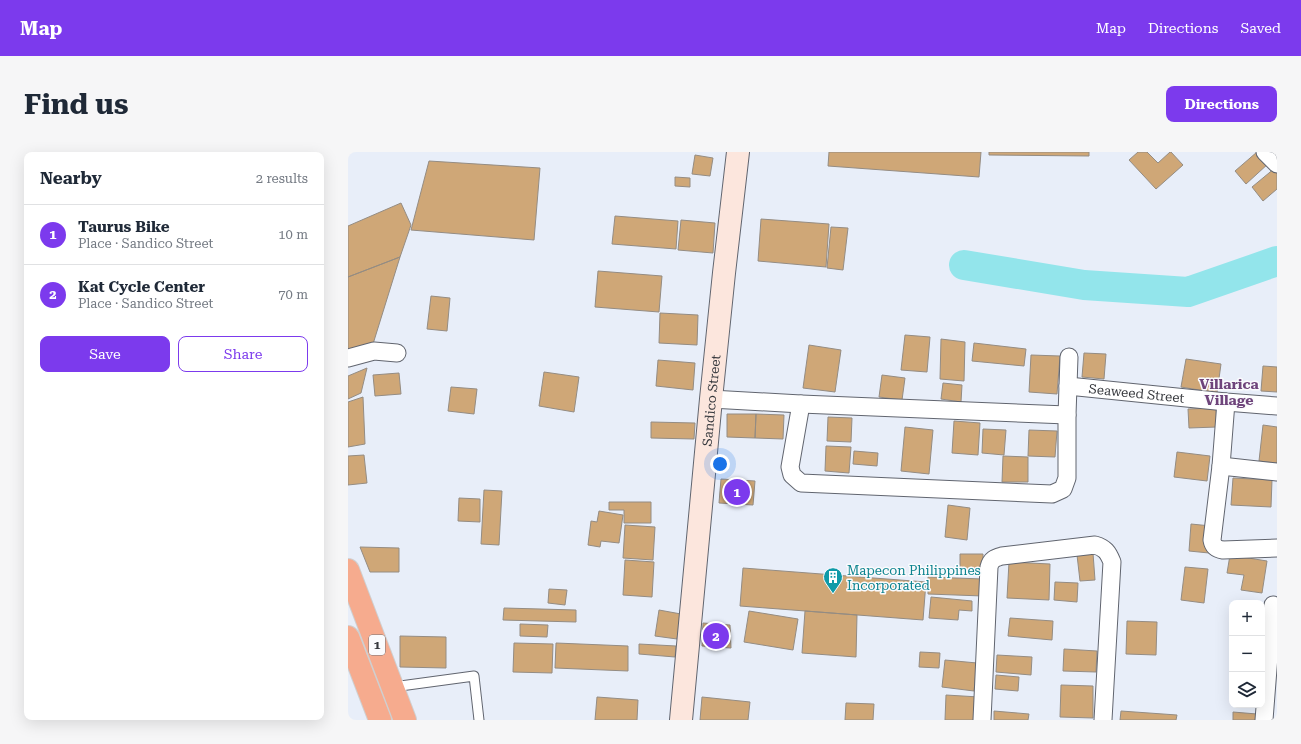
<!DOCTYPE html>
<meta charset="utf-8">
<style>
:root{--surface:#fff;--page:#f6f6f7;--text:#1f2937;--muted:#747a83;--line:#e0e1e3;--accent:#7c3aed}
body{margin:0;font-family:"Roboto Serif",serif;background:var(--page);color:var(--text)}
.controls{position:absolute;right:12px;bottom:12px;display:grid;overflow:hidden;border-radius:8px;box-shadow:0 4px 16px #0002}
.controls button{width:36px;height:36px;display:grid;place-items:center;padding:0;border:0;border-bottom:1px solid var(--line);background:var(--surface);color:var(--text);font:20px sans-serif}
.you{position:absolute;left:372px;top:312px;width:14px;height:14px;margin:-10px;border:3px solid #fff;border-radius:50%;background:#1a73e8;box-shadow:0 0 0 6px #1a73e833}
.badge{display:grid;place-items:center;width:26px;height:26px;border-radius:50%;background:var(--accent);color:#fff;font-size:13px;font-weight:700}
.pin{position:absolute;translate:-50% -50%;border:2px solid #fff;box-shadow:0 1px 4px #0006}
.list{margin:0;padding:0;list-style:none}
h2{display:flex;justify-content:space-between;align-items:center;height:52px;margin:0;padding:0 16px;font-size:17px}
h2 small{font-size:13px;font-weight:400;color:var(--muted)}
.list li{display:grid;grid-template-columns:26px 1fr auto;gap:12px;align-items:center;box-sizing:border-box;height:60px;padding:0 16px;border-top:1px solid var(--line)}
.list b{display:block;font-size:15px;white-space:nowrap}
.list p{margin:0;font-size:13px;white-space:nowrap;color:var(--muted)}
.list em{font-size:13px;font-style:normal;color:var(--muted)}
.actions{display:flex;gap:8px;padding:12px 16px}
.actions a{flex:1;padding:9px 0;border:1px solid var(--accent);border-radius:8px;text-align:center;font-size:14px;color:var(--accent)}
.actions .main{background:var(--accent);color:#fff}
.icon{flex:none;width:22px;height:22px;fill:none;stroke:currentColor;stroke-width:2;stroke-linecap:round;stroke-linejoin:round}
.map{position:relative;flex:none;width:929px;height:568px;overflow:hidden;border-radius:8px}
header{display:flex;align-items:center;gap:24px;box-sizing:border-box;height:56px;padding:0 20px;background:var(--accent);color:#fff}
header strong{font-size:19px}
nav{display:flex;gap:22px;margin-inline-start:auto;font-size:14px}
.intro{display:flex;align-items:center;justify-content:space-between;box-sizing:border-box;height:96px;padding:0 24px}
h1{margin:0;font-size:28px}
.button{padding:10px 18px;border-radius:8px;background:var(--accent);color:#fff;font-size:14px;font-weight:700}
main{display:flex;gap:24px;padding:0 24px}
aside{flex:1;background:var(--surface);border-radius:8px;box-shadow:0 4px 16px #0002}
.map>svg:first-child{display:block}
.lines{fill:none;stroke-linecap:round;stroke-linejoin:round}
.river{stroke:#93e5eb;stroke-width:30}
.building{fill:#cfa777;stroke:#948c83}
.lane-casing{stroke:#61656f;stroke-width:11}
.street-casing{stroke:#61656f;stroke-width:19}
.secondary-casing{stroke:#61656f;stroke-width:24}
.highway-casing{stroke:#cfcfd0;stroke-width:24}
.lane{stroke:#fff;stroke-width:9}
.street{stroke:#fff;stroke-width:17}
.secondary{stroke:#fce6dd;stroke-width:22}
.highway{stroke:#f6ab8e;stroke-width:22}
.labels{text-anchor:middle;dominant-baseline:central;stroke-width:3;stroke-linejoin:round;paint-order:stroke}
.shield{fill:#fafbfd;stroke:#717277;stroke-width:1}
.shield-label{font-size:12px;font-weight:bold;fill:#36383d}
.street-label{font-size:13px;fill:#36383d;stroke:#fafbfd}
.culture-label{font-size:13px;fill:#0d838f;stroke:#fafbfd;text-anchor:start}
.neighbourhood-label{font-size:14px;font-weight:bold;fill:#6e447b;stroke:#fafbfd}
</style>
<header>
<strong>Map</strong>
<nav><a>Map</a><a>Directions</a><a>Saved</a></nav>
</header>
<div class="intro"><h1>Find us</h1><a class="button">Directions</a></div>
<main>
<aside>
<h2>Nearby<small>2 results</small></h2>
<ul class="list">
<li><span class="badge">1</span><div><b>Taurus Bike</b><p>Place · Sandico Street</p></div><em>10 m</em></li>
<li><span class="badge">2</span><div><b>Kat Cycle Center</b><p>Place · Sandico Street</p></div><em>70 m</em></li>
</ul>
<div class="actions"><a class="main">Save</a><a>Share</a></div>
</aside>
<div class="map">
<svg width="929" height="568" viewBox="0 0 929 568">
<rect width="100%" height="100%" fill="#e8eef9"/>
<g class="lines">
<path class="river" d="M616,113l120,20 104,7 89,-31"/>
</g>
<path class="building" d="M481,0h152l-2,25 -151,-11z
M641,0h100v4l-100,-1z
M790,0h9l11,11 12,-11h1l12,13 -27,24 -27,-29z
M909,0l12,11 -23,21 -11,-13z
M347,3l18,3 -3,18 -18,-2z
M81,9l111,7 -6,72 -123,-10z
M927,16l2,3v18l-14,12 -11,-14z
M327,25l15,1v9l-15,-1z
M53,51l10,22 -11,32 -52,20v-51z
M267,64l63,5 -2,28 -64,-5z
M413,67l68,5 -3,43 -68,-6z
M333,68l34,3 -2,30 -35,-3z
M483,75l17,1 -5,42 -16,-2z
M52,105l-27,87 -25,10v-77z
M250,119l64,5 -3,36 -64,-5z
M83,144l19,2 -3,33 -20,-2z
M312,161l38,2 -1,30 -38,-2z
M557,183l25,2 -3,35 -26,-2z
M593,187l24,3 -1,39 -24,-2z
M626,191l52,6 -2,17 -52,-5z
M461,193l32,5 -6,42 -32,-4z
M736,201l22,1 -2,25 -22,-2z
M683,203l29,1 -3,38 -28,-2z
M838,207l35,5 -4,29 -36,-6z
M310,208l37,3 -2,27 -37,-4z
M915,214l14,1v25l-16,-1z
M19,216l-6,25 -13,6v-23z
M196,220l35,5 -5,35 -35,-6z
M51,221l2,21 -26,2 -2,-21z
M534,223l23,3 -3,22 -23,-3z
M595,231l19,2 -1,17 -20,-3z
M103,235l26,2 -3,25 -26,-3z
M15,245l2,47 -17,3v-45z
M868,256l1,19 -28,1 -1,-19z
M379,262h29l-1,24 -28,-1z
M408,262l28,1 -1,24 -28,-1z
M480,265l24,1 -1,24 -24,-1z
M606,269l26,2 -2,32 -26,-2z
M303,270l44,1 -1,16 -43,-1z
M915,273l14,2v36l-18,-2z
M557,275l28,3 -4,44 -28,-3z
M635,277l23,1 -2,25 -22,-2z
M681,278l28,1 -2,26 -27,-1z
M478,294l25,1 -2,26 -24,-2z
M506,299l24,2 -1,13 -24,-2z
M829,300l33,4 -3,25 -33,-4z
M16,303l3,28 -19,2v-29z
M655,304l25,1v25h-26z
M885,326l39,2 -1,27 -40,-2z
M373,327l34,2 -2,24 -34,-2z
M136,338l18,1 -3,54 -18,-1z
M111,346l21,1v23l-22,-1z
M261,350h42v21h-27v-13h-15z
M600,353l22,3 -3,32 -22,-3z
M251,359l24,4 -4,28 -18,-2 -1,6 -12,-2 3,-24 6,1z
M843,372l20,2 -2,27 -20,-2z
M277,373l30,2 -2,33 -30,-2z
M12,395l39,1v24h-29z
M745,401l2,27 -15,1 -3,-26z
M612,402h23v14h-6v3h-17z
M882,403l37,6 -5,32 -21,-3 3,-15 -17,-2z
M277,408l29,2 -2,35 -29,-2z
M661,410l41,2 -1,36 -42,-2z
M837,415l23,2 -4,34 -23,-3z
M395,416l183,14 -3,38 -183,-14z
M580,425l55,2v17l-55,-2z
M707,430l23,1 -1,19 -23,-2z
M201,437l18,1 -2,15 -17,-2z
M583,445l41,4v10l-13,-1 -1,10 -29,-2z
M156,456l72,2v12l-73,-2z
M311,458l22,4 -4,25 -22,-3z
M401,459l49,8 -5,31 -49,-8z
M457,459l52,4 -1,42 -54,-4z
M662,466l43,3 -1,19 -44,-4z
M779,469l30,1 -1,33 -30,-1z
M355,471l27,2 1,23 -29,-2z
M172,472l28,1 -1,12 -27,-1z
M52,484l46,1v31l-46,-1z
M166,491l39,1 -1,29 -39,-1z
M208,491l72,3v25l-73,-3z
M291,492l37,2 -1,11 -36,-3z
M716,497l33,2 -1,21 -33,-1z
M572,500l20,1 -1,15 -20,-1z
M649,503l35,2 -1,18 -35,-3z
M597,508l32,3 -3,28 -32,-4z
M648,523l23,2 -1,14 -23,-2z
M713,533l32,1v32l-33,-1z
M598,543l33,2 -1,23h-33z
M249,545l41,3 -1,20h-42z
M354,545l48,5 -2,18h-48z
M498,551l28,1 -1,16h-28z
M646,559l35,3 -1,6h-34z
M773,559l56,4 -1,5h-56z
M885,560l24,2 -1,6h-23z"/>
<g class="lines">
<g class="lane-casing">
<path id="lane" d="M45,535l81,-11 5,44"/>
</g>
<g class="street-casing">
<g id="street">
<path d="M917,0l12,12"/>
<path d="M0,206l26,-7 23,2"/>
<path id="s1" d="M720,234l158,16 51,4"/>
<path d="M363,247l90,5 266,11"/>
<path d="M878,250l-5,64 -9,74c1,6 4,9 11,10l54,-2"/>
<path d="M453,252l-11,63 2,8 9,8 251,11 11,-5 4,-11v-63l2,-58"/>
<path d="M873,314l56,6"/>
<path d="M634,568l7,-153c2,-8 6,-9 13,-11l93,-11c10,3 13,7 17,17l-9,158"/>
<path d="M916,568l9,-115"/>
</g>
</g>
<g class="secondary-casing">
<g id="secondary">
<path id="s2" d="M333,568l30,-321 13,-126 14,-121"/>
</g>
</g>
<g class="highway-casing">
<path id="highway" d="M0,418l57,150
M0,485l32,83"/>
</g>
<use href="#lane" class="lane"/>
<use href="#street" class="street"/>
<use href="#secondary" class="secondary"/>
<use href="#highway" class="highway"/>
</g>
<defs>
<g id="building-pin" transform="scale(1)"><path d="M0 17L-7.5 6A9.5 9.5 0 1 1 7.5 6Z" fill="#0f9aa8" stroke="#fafbfd"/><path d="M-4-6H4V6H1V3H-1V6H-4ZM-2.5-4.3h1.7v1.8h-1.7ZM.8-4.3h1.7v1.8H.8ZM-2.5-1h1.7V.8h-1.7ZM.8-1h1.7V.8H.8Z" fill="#fff"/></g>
</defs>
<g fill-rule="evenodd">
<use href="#building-pin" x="485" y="425"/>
</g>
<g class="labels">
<rect class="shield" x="21" y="483" width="16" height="20" rx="3"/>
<g class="shield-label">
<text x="29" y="493">1</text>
</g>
<g class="street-label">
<text stroke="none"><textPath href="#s1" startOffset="69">Seaweed Street</textPath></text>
<text stroke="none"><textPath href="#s2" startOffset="321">Sandico Street</textPath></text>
</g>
<g class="culture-label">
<text x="499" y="418">Mapecon Philippines<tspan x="499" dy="15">Incorporated</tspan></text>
</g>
<g class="neighbourhood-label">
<text x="881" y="232">Villarica<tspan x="881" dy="16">Village</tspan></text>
</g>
</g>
</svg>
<div class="controls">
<button>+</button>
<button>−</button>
<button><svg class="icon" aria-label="layers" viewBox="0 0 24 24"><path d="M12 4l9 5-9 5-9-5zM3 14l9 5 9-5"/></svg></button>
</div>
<div class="you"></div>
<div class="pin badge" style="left:389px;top:340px">1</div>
<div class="pin badge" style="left:368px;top:484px">2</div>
</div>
</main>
